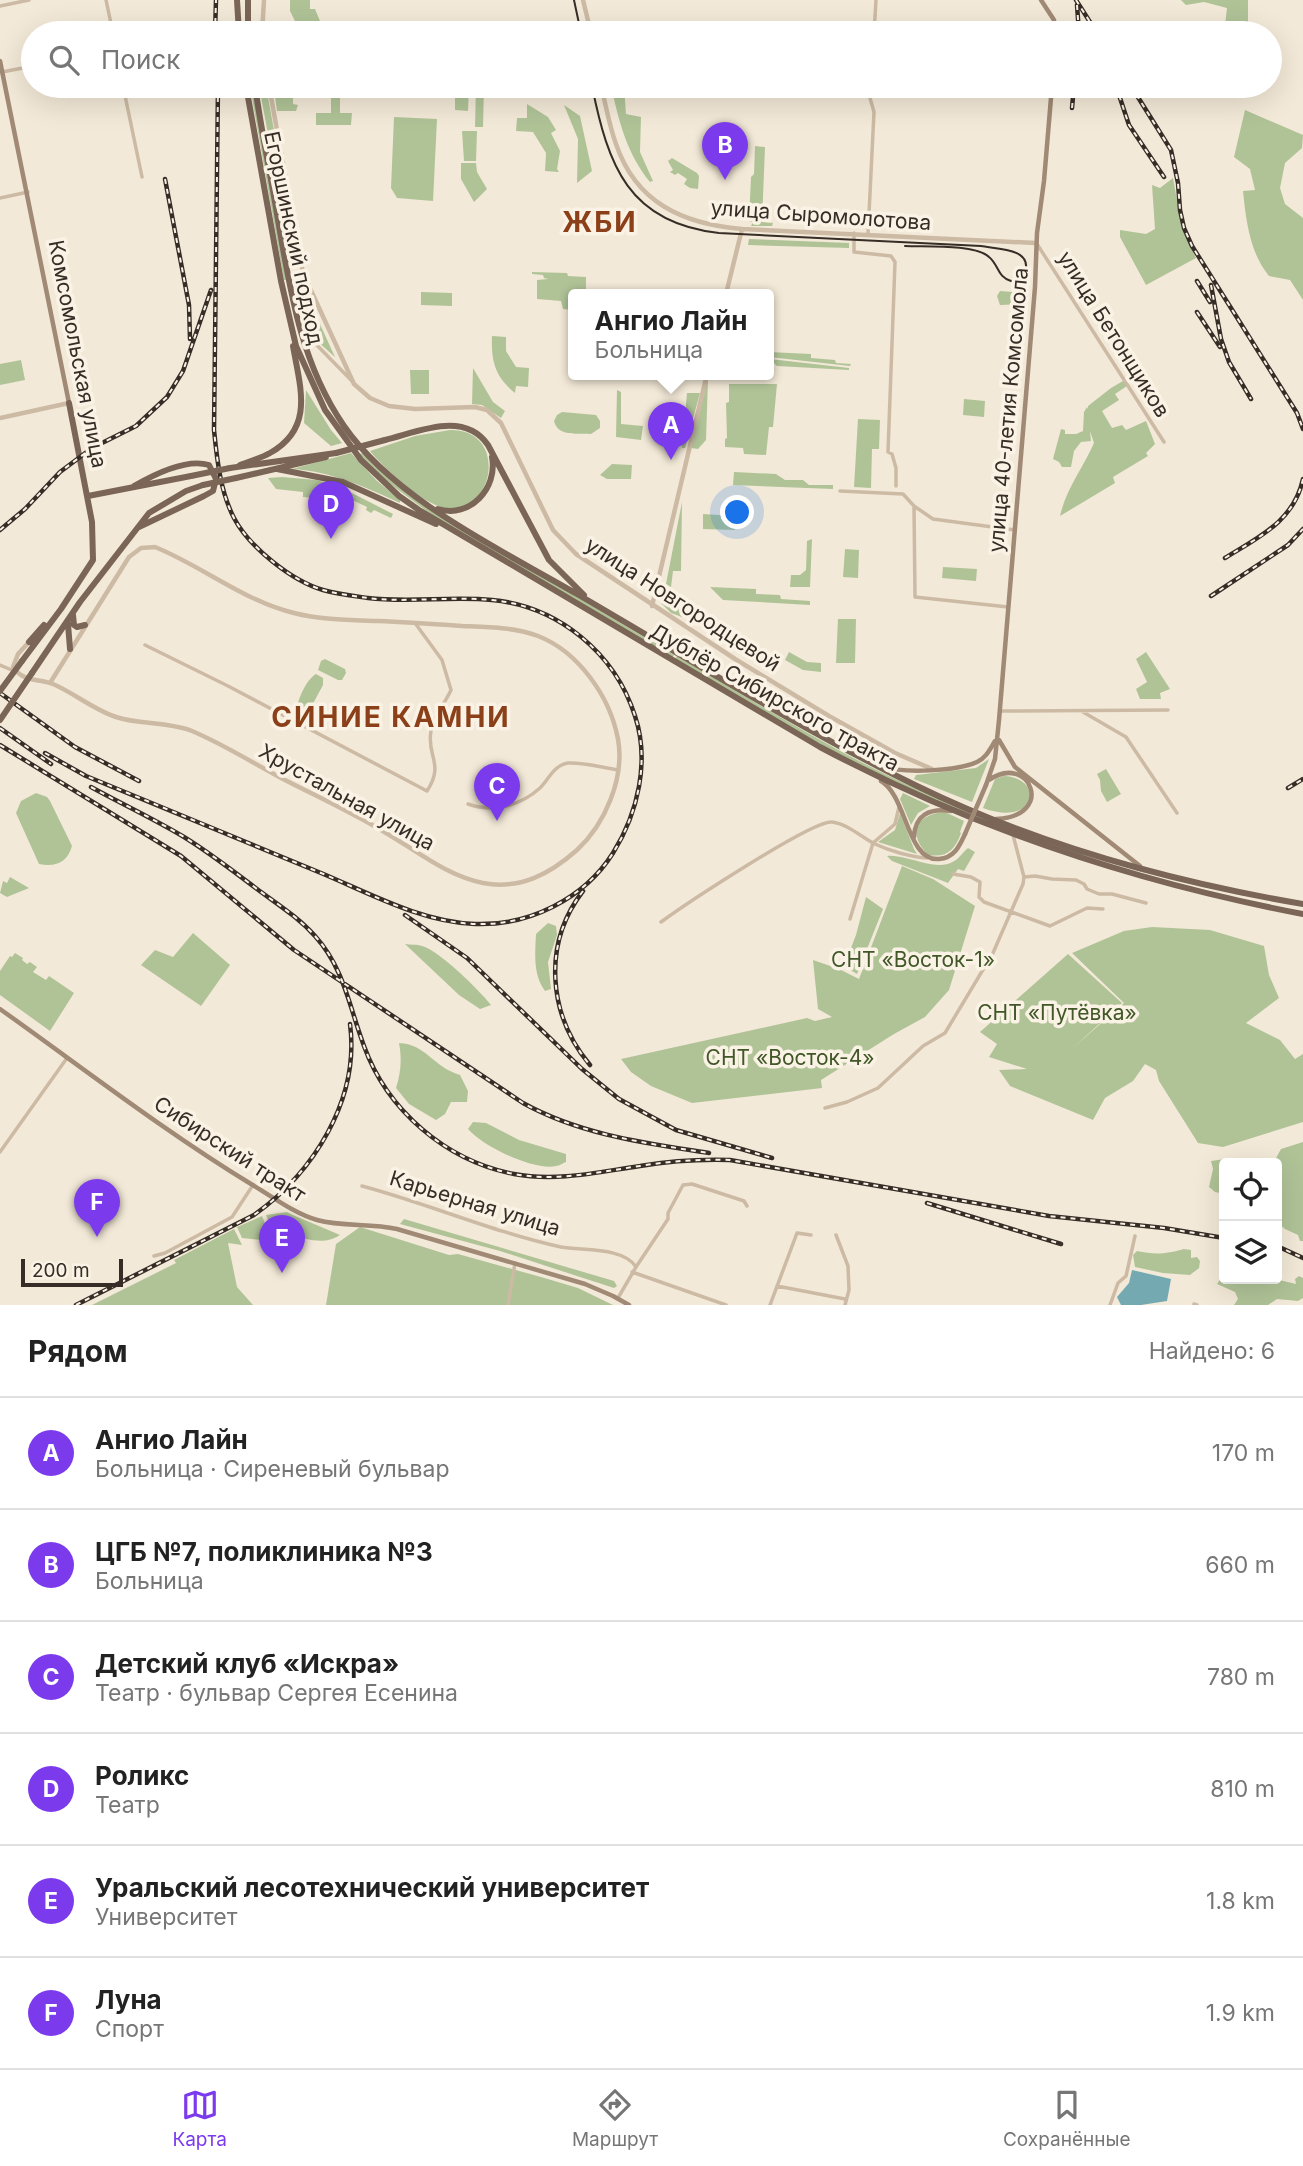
<!DOCTYPE html>
<html lang="ru">
<meta charset="utf-8">
<style>
:root{--surface:#fff;--page:#f6f6f6;--text:#222;--muted:#767676;--line:#e0e0e0;--accent:#7c3aed}
body{margin:0;font-family:Inter,sans-serif;background:var(--page);color:var(--text)}
.controls{position:absolute;right:21px;bottom:21px;display:grid;overflow:hidden;border-radius:7px;box-shadow:0 7px 28px #0002}
.controls button{width:63px;height:63px;display:grid;place-items:center;padding:0;border:0;border-bottom:2px solid var(--line);background:var(--surface);color:var(--text);font:35px sans-serif}
.scale{position:absolute;left:21px;bottom:18px;width:102px;box-sizing:border-box;padding-left:7px;border:4px solid #362d26;border-top:0;font-size:19px;line-height:24px;white-space:nowrap;color:#362d26;-webkit-text-stroke:5px #faf3e5;paint-order:stroke}
.you{position:absolute;left:738px;top:513px;width:24px;height:24px;margin:-18px;border:5px solid #fff;border-radius:50%;background:#1a73e8;box-shadow:0 0 0 10px #1a73e833}
.badge{display:grid;place-items:center;width:46px;height:46px;border-radius:50%;background:var(--accent);color:#fff;font-size:23px;font-weight:700}
.pin{position:absolute;translate:-50% -58px;filter:drop-shadow(0 2px 4px #0008)}
.pin::after{content:'';position:absolute;top:37px;width:24px;height:21px;background:inherit;clip-path:polygon(0 0,100% 0,50% 100%)}
.popup{position:absolute;left:568px;top:289px;width:206px;height:91px;box-sizing:border-box;display:grid;place-content:center;border-radius:7px;background:var(--surface);filter:drop-shadow(0 2px 5px #0005);font-size:23px;white-space:nowrap;color:var(--muted)}
.popup b{font-size:26px;color:var(--text)}
.popup::after{content:'';position:absolute;left:50%;top:100%;margin-left:-14px;border:14px solid transparent;border-top-color:var(--surface)}
.list{margin:0;padding:0;list-style:none}
h2{display:flex;justify-content:space-between;align-items:center;height:91px;margin:0;padding:0 28px;font-size:30px}
h2 small{font-size:23px;font-weight:400;color:var(--muted)}
.list li{display:grid;grid-template-columns:46px 1fr auto;gap:21px;align-items:center;box-sizing:border-box;height:112px;padding:0 28px;border-top:2px solid var(--line)}
.list b{display:block;font-size:26px;white-space:nowrap}
.list p{margin:0;font-size:23px;white-space:nowrap;color:var(--muted)}
.list em{font-size:23px;font-style:normal;color:var(--muted)}
.icon{flex:none;width:38px;height:38px;fill:none;stroke:currentColor;stroke-width:2;stroke-linecap:round;stroke-linejoin:round}
.map{position:relative;flex:none;width:1303px;height:1305px;overflow:hidden}
.search{position:absolute;background:var(--surface);box-shadow:0 7px 28px #0002;left:21px;right:21px;top:21px;height:77px;display:flex;align-items:center;gap:18px;box-sizing:border-box;padding:0 24px;border-radius:38px;color:var(--muted);font-size:26px}
.sheet{height:763px;background:var(--surface)}
nav{display:flex;justify-content:space-around;align-items:center;box-sizing:border-box;height:98px;border-top:2px solid var(--line);background:var(--surface);font-size:19px;color:var(--muted)}
nav a{display:grid;justify-items:center;gap:4px}
nav .on{color:var(--accent)}
.map>svg:first-child{display:block}
.green{fill:#b0c397}
.water{fill:#75a9b2}
.lines{fill:none;stroke-linecap:round;stroke-linejoin:round}
.minor{stroke:#ccbaa4;stroke-width:3.5}
.tertiary{stroke:#ccbaa4;stroke-width:4.5}
.secondary{stroke:#a08975;stroke-width:4.5}
.primary{stroke:#7a6556;stroke-width:6}
.tram{stroke:#362d26;stroke-width:2}
.rail-casing{stroke:#362d26;stroke-width:4.5}
.rail{stroke:#faf3e5;stroke-width:2;stroke-dasharray:5;stroke-linecap:butt}
.secondary-bridge{stroke:#a08975;stroke-width:4.5}
.primary-bridge{stroke:#7a6556;stroke-width:6}
.labels{text-anchor:middle;dominant-baseline:central;stroke-width:7;stroke-linejoin:round;paint-order:stroke}
.street-label{font-size:21px;fill:#362d26;stroke:#faf3e5}
.park-label{font-size:21px;fill:#415728;stroke:#faf3e5}
.district-label{font-size:28px;font-weight:bold;letter-spacing:2px;fill:#8b4019;stroke:#faf3e5}
</style>
<div class="map">
<svg width="1303" height="1305" viewBox="0 0 1303 1305">
<rect width="100%" height="100%" fill="#f3e9d8"/>
<path class="green" d="M290,0h20v9h5l10,24h-24l-11,-22z
M1181,0h67v33h-24l3,-25 -23,-6 -18,3z
M250,86h2l34,194h-2z
M259,86h7l31,171h-6z
M280,86h19l-1,9 -5,1v8l5,1 -2,6h-19l-3,-22z
M455,86h14l-1,25 -13,-1z
M476,86h8l-1,41h-8z
M611,86h13l2,28 15,3 -1,35 13,29 -3,1c-23,-28 -31,-60 -39,-96z
M331,97h9v16h12l-1,12h-35v-12h15z
M527,104l21,13 8,13 -5,3 9,18 -3,18 2,3 -14,-1 1,-18 -13,-21 -17,-1 1,-13h10z
M564,105l16,11 12,55 -15,12 1,-44z
M1245,110l58,25 -1,13 -17,15 -5,25 5,16 18,14v82l-13,-20 -21,-4c-19,-23 -23,-55 -26,-85l12,-1 -5,-21 -16,-12z
M394,117l43,2 -4,82 -36,-3 -6,-10z
M462,131h15l-1,30h-12z
M755,146l10,1 -3,75 11,1 -1,3h-21l2,-4 -4,-1 2,-44 3,-3z
M672,158l25,15 2,3 -1,13 -8,-1 -6,-4 3,-5 -9,-6 -3,2 -5,-3 3,-2 -5,-9z
M461,163h15l1,9 10,17 -13,13 -13,-23z
M1173,178l9,50 14,30 -50,27 -26,-48v-7l26,4 9,-5 -3,-44 8,3z
M749,239l100,4v5l-101,-3z
M532,272l35,1 1,3 18,1v17h-13v16l-10,-1 -2,-8 -24,-2v-19l11,-1 -4,-1 -1,-3 -11,-1z
M303,287l32,70c-30,-27 -32,-26 -38,-66z
M1000,291l25,2v11l-25,1 -3,-9z
M421,292l31,1v13l-31,-1z
M492,336l14,1v14l10,16 13,1 -1,19 -12,-1 -1,7c-20,-16 -24,-32 -23,-57z
M769,352l42,2v4l24,2 1,3 15,1 -1,2 -81,-9z
M770,359l79,9v2l-72,-4z
M21,360l4,20 -25,5v-21z
M473,368l20,34 12,9 -4,7 -19,-13 -10,-1z
M410,370h19v24h-18z
M708,378l-2,62 -8,9 -7,-1z
M1123,381l4,5 -12,8 4,6 -17,11 10,17 10,-3 4,5 20,-9 9,23 -9,9 2,3 -35,21 2,6 -55,33c6,-27 23,-48 34,-73l-4,-12 1,10 -10,1 -7,9 -3,16h-9l-3,-5 -6,-3 8,-30 4,1v4h11l7,-3 1,-19 3,-5 1,2v-3l23,-18z
M729,384h48l-4,43h-4l-3,28 -22,-1 -1,-6 -18,-1v-8l2,-1 -1,-35 3,-1z
M306,390l25,40 11,13 -11,3 -27,-23z
M617,390l4,2v32l22,2 -2,14 -25,-3z
M687,393h13l-15,55h-3z
M964,399l21,2 -1,16 -21,-2z
M562,412l34,3 4,6v7l-9,6c-14,-1 -33,3 -37,-13l3,-6z
M858,419l22,1 -1,29h-7l-1,39 -17,-1z
M450,430c58,-1 46,84 -4,78 -23,-3 -62,-40 -76,-57l45,-15z
M351,453l25,27 24,20v3c-35,-16 -69,-32 -108,-34z
M363,453l26,26 28,22 257,154 -2,3 -240,-143 -43,-32 -30,-29z
M612,464l20,1 -1,14h-24l-7,-4z
M734,472l42,2 9,6h18l6,5h24v4l-100,-4z
M282,477l35,3 31,11 45,23 -2,4 -17,-8 -3,3 -5,-3 1,-3 -19,-9 -30,-5 -4,5 -11,-1v-5l-27,-3 -8,-11z
M682,502l-1,69h-8l-2,16 -5,-3z
M703,514l32,2v14l-32,-1z
M812,539l-2,48h-20l1,-12h9l6,-5 1,-29z
M845,549l14,1 -1,28 -15,-1z
M943,567l34,2 -1,12 -34,-3z
M710,587l46,2v5l24,1 1,4 29,2v4l-87,-5z
M663,594l24,10 -5,13 -11,-4 -10,-10z
M838,619h18l-1,44h-19z
M789,652l18,10 14,1v9l-18,-2 -18,-10z
M1146,652l24,37 -10,4 1,6h-21l-4,-10 11,-7 -11,-23z
M677,656c71,42 140,85 214,121 63,30 128,53 193,77l-1,3c-57,-19 -114,-41 -169,-66 -83,-37 -161,-86 -239,-132z
M325,659l20,10 1,4 -4,7h-4l-20,-10 3,-9z
M316,674l7,4v7l-14,26 -9,1 -3,-3c1,-11 10,-30 19,-35z
M989,759l-17,43 -58,-23 2,-4 60,-7z
M1106,769l15,25 -14,8 -6,-11 -1,-11 -3,-6z
M1004,776c41,2 33,52 -21,32l12,-29z
M36,793l11,4 3,4 22,45c-5,17 -16,21 -33,18l-23,-51 5,-12z
M903,793l27,13 -12,7 -7,12 -11,-26z
M945,812l19,9 -4,11 1,1c-6,17 -14,25 -33,22 -21,-21 -12,-41 17,-43z
M900,813l14,36 3,5 -39,-12 17,-12z
M968,848l7,4 -11,19 -6,-2 -10,14 -56,-22 -5,-5c22,-2 49,18 69,4 4,-3 8,-9 12,-12z
M902,866l31,13 42,27 -26,84 -24,27 -31,17 -73,46 1,8 -130,15 -41,-17 -20,-14 -10,-13 186,-41 8,3 17,-4 -14,-8 -5,-49 26,9 20,10z
M10,877l19,11 -22,9 -7,-4 3,-12 4,2z
M866,897l17,12 -26,65 -13,-8 12,-31z
M548,923l8,3 1,9 -9,27 3,27 -6,2c-12,-16 -10,-37 -9,-57z
M1152,927l58,3 54,16 5,29 10,23 -33,25 34,17 15,19 8,-5v68l-80,25 -25,-4 -39,-62 -3,-11 -11,-6 -12,17 -28,17 -12,22 -83,-34 -11,-16 28,-1 -38,-12 8,-13 -17,-12 88,-78 54,49 -48,44 50,-44 -52,-50 52,-22z
M193,933l37,32 -29,41 -60,-41 14,-15 18,7z
M405,944c5,1 12,0 17,2 18,5 57,44 69,59l-11,4 -21,-14z
M15,953l8,5 -1,2 5,4 3,-2 7,5 -4,5 13,8 3,-4 25,17 -24,38 -50,-36v-24l10,-15 2,1z
M399,1043c27,1 34,24 61,32l8,16 -1,11h-16l-6,12 -9,6 -27,-16 -13,-16c5,-16 6,-29 3,-45z
M473,1122l13,1 33,17 47,14v8c-3,1 -7,4 -10,4 -22,5 -74,-20 -88,-37z
M1303,1142v99h-3l-2,-6 -13,-6 -8,-7v-52h2l-4,-10 6,-11z
M1232,1158l25,5h-33v31l-9,-2 -6,-5 4,-18 -2,-8z
M287,1212l6,3 47,20c-23,15 -42,-5 -64,5l-10,-25z
M262,1216l10,25 -30,-3 -5,-11z
M404,1219l210,62 3,5 -3,2 -114,-37 -100,-27z
M360,1227l89,28 9,-1 83,23 37,11 35,17h-287l10,-61z
M234,1229l8,16 -14,-2 9,44 16,18h-161l84,-42 -2,-3z
M1184,1249l7,1v8l6,-1 3,4 -1,7 -9,7 -27,-2 -28,-6 -2,-12 4,-4c18,4 29,3 47,-2z
M1224,1274v5h51l21,5 -1,-5 4,-3 4,2v20l-5,3 -21,-2 -9,6h-34l4,-6 -3,-7 -18,-8z"/>
<path class="water" d="M1132,1270l39,9 -4,22 -26,4h-20l-4,-8 12,-14z"/>
<g class="lines">
<path class="minor" d="M106,0l7,33
M0,6l29,-6
M874,33l2,-33
M2,72l31,-6
M123,86l19,91
M0,198l28,-6
M854,233v19l37,4 4,6 -7,190 4,2 4,14v18
M868,234l6,-122 -4,-14 1,-12
M1037,244l127,198
M302,330l51,52
M840,491l63,3 11,12 19,13 82,11
M914,506l1,91 93,10
M145,645l83,41 199,105c18,-28 -1,-35 4,-60 3,-15 14,-28 20,-41l-9,-30 -27,-37
M0,665l14,6
M1000,711l168,-1
M1083,712l43,25 51,76
M468,804c25,9 52,2 72,-16 9,-9 14,-23 28,-25 16,-1 35,5 50,7
M873,843l22,-19 4,-17
M953,874l18,3 9,5 -1,15 5,5 66,24 37,-18 16,1
M1024,877l11,-1 17,3 24,1 8,4 3,5 12,5h13l34,9
M850,919l23,-76
M661,922c22,-16 151,-102 171,-100 16,2 29,15 43,22 15,7 36,13 52,14
M825,1108l22,-6 31,-14 45,-42 22,-13 48,-80 30,-69 1,-7 -11,-42
M0,1152l67,-94
M362,1186c67,18 131,46 199,61 22,4 63,0 75,20l-18,31
M836,1235l12,31 1,24 -4,15
M154,1256l11,-3 67,-36 21,-32
M636,1267l32,-48v-6l15,-28 9,-1 52,17 3,5
M632,1272l94,33
M777,1286l68,13
M1194,1304l3,1
M508,1305l7,-42
M770,1305l27,-72 14,2
M1110,1305l8,-22 8,-7 9,-40"/>
<path class="tertiary" d="M583,0l8,33
M262,33l2,-33
M269,86l34,187 51,111 16,14 19,8 26,3 60,-2 12,3 14,13 52,107 23,24 159,105 94,57 66,37 37,16
M601,86c5,19 8,39 15,58 20,59 67,80 126,85l294,14
M726,294l16,-65
M0,418l69,-15
M652,606l55,-232
M29,642l-11,12 -5,13c11,16 25,11 40,17 21,9 41,26 63,33 24,8 51,4 76,14 31,13 61,32 91,48 35,18 70,34 103,54 31,18 61,43 97,50 37,7 67,-9 94,-33 28,-26 48,-72 41,-111 -8,-42 -39,-87 -80,-103 -24,-9 -51,-9 -76,-10 -28,-2 -56,-4 -84,-5 -28,-1 -57,-1 -84,-8 -50,-12 -92,-47 -139,-66l-14,1 -12,9 -79,126"/>
<path class="secondary" d="M1041,0l13,20 2,13
M0,61l69,342
M999,740l16,27 125,99
M883,766c20,8 74,5 94,-4 9,-4 13,-13 18,-21
M989,780c40,-28 68,36 7,39
M881,781c26,15 26,81 58,78 15,-1 20,-12 26,-25
M986,785l9,-26 4,-39 36,-433 2,-54 7,-52 8,-95
M914,837c1,-22 15,-29 37,-26
M0,1009c83,59 164,122 251,175 21,12 42,29 66,36 26,7 53,3 80,9l188,55 28,12 16,9"/>
<path class="primary" d="M237,0l2,33
M248,0v33
M246,86l35,195 15,65 29,64 36,50 38,36 20,14 401,237c152,81 314,135 483,167
M255,86c6,43 15,85 22,128 13,75 23,148 67,212 51,74 156,123 233,168 112,65 223,135 340,192 119,58 256,96 386,118
M385,440c33,-8 79,-30 103,5l61,115 35,35
M240,465c10,-4 21,-7 30,-12 45,-25 30,-66 23,-107
M230,468l106,-15
M277,469l66,13 93,42
M236,478l90,-21
M134,486c19,-11 52,-28 75,-21l7,14 -3,12 -9,5 -65,31
M88,496l103,-20
M438,509c32,10 60,-21 54,-52
M73,615l1,10 3,2 8,-2
M68,624l2,25
M29,642l15,-17
M22,661l39,-52 32,-49 -1,-38 -23,-119
M32,673l48,-71 69,-89 37,-22 17,-6"/>
<path class="tram" d="M574,0l7,33
M592,86c16,79 36,137 127,147l262,13c15,3 52,2 44,26 -3,7 -8,8 -14,9 -14,-4 -12,-16 -22,-24 -14,-13 -63,-10 -84,-11"/>
<g class="rail-casing">
<path id="rail" d="M1076,0l21,33
M1077,5l2,28
M215,33l1,-33
M1116,86l13,39 35,52
M1131,86l40,64 7,33 2,27 4,18 8,18 105,167 6,16
M1072,108l2,-22
M165,179l24,126 1,34
M1197,281l13,21
M1211,285l10,54 8,23 22,37
M1197,312l23,35
M0,530l25,-21 35,-37 32,-24 44,-22 31,-29 16,-26 28,-81
M1225,558c34,-21 69,-37 78,-79
M1211,596l77,-51 15,-16
M0,693l75,54 64,34
M0,728l51,36
M0,745l181,111 113,94 229,153c58,32 122,40 186,50
M45,753l41,23c79,32 157,65 235,97 48,20 100,49 154,51 54,2 109,-25 138,-71 25,-40 37,-92 22,-137 -20,-63 -77,-110 -143,-116 -41,-4 -83,3 -124,-2 -14,-2 -31,-4 -45,-8 -31,-9 -74,-43 -89,-72 -14,-27 -17,-59 -20,-88l4,-344
M91,787c31,17 63,32 93,50 26,16 49,34 73,52 20,15 41,28 58,47 29,32 34,70 49,110 23,64 82,115 150,128 43,8 84,-2 126,-8 30,-5 60,-7 90,-6l319,56 115,12 60,10
M1288,788l15,-9
M583,891c-41,53 -35,124 7,174
M405,915l62,43 115,111 37,30 57,31 96,28
M927,1203l134,41
M1277,1246l26,12
M76,1305l178,-90c59,-42 106,-115 96,-191"/>
</g>
<use href="#rail" class="rail"/>
<path class="secondary-bridge" d="M965,834l21,-49"/>
<path class="primary-bridge" d="M336,453l49,-13
M191,476l39,-8
M203,485l33,-7
M0,691l22,-30
M0,720l32,-47"/>
</g>
<g class="labels">
<g class="street-label">
<text transform="translate(821 215) rotate(4)">улица Сыромолотова</text>
<text transform="translate(294 238) rotate(78)">Егоршинский подход</text>
<text transform="translate(1114 334) rotate(58)">улица Бетонщиков</text>
<text transform="translate(78 354) rotate(79)">Комсомольская улица</text>
<text transform="translate(1008 410) rotate(-85)">улица 40-летия Комсомола</text>
<text transform="translate(683 604) rotate(33)">улица Новгородцевой</text>
<text transform="translate(775 697) rotate(29)">Дублёр Сибирского тракта</text>
<text transform="translate(347 797) rotate(29)">Хрустальная улица</text>
<text transform="translate(230 1149) rotate(33)">Сибирский тракт</text>
<text transform="translate(475 1203) rotate(17)">Карьерная улица</text>
</g>
<g class="park-label">
<text x="913" y="959">СНТ «Восток-1»</text>
<text x="1057" y="1012">СНТ «Путёвка»</text>
<text x="790" y="1057">СНТ «Восток-4»</text>
</g>
<g class="district-label">
<text x="600" y="222">ЖБИ</text>
<text x="391" y="717">СИНИЕ КАМНИ</text>
</g>
</g>
</svg>
<div class="controls">
<button><svg class="icon" aria-label="locate" viewBox="0 0 24 24"><circle cx="12" cy="12" r="6"/><path d="M12 2v4M12 18v4M2 12h4M18 12h4"/></svg></button>
<button><svg class="icon" aria-label="layers" viewBox="0 0 24 24"><path d="M12 4l9 5-9 5-9-5zM3 14l9 5 9-5"/></svg></button>
</div>
<div class="scale">200 m</div>
<div class="you"></div>
<div class="pin badge" style="left:671px;top:460px">A</div>
<div class="popup"><b>Ангио Лайн</b>Больница</div>
<div class="pin badge" style="left:725px;top:180px">B</div>
<div class="pin badge" style="left:497px;top:821px">C</div>
<div class="pin badge" style="left:331px;top:539px">D</div>
<div class="pin badge" style="left:282px;top:1273px">E</div>
<div class="pin badge" style="left:97px;top:1237px">F</div>
<div class="search"><svg class="icon" aria-label="search" viewBox="0 0 24 24"><circle cx="10" cy="10" r="6"/><path d="M15 15l6 6"/></svg>Поиск</div>
</div>
<section class="sheet">
<h2>Рядом<small>Найдено: 6</small></h2>
<ul class="list">
<li><span class="badge">A</span><div><b>Ангио Лайн</b><p>Больница · Сиреневый бульвар</p></div><em>170 m</em></li>
<li><span class="badge">B</span><div><b>ЦГБ №7, поликлиника №3</b><p>Больница</p></div><em>660 m</em></li>
<li><span class="badge">C</span><div><b>Детский клуб «Искра»</b><p>Театр · бульвар Сергея Есенина</p></div><em>780 m</em></li>
<li><span class="badge">D</span><div><b>Роликс</b><p>Театр</p></div><em>810 m</em></li>
<li><span class="badge">E</span><div><b>Уральский лесотехнический университет</b><p>Университет</p></div><em>1.8 km</em></li>
<li><span class="badge">F</span><div><b>Луна</b><p>Спорт</p></div><em>1.9 km</em></li>
</ul>
</section>
<nav>
<a class="on"><svg class="icon" aria-label="map" viewBox="0 0 24 24"><path d="M3 6l6-2 6 2 6-2v14l-6 2-6-2-6 2zM9 4v14M15 6v14"/></svg>Карта</a>
<a><svg class="icon" aria-label="directions" viewBox="0 0 24 24"><path d="M12 3l9 9-9 9-9-9zM9 14v-3h6M13 9l2 2-2 2"/></svg>Маршрут</a>
<a><svg class="icon" aria-label="saved" viewBox="0 0 24 24"><path d="M7 4h10v16l-5-4-5 4z"/></svg>Сохранённые</a>
</nav>
